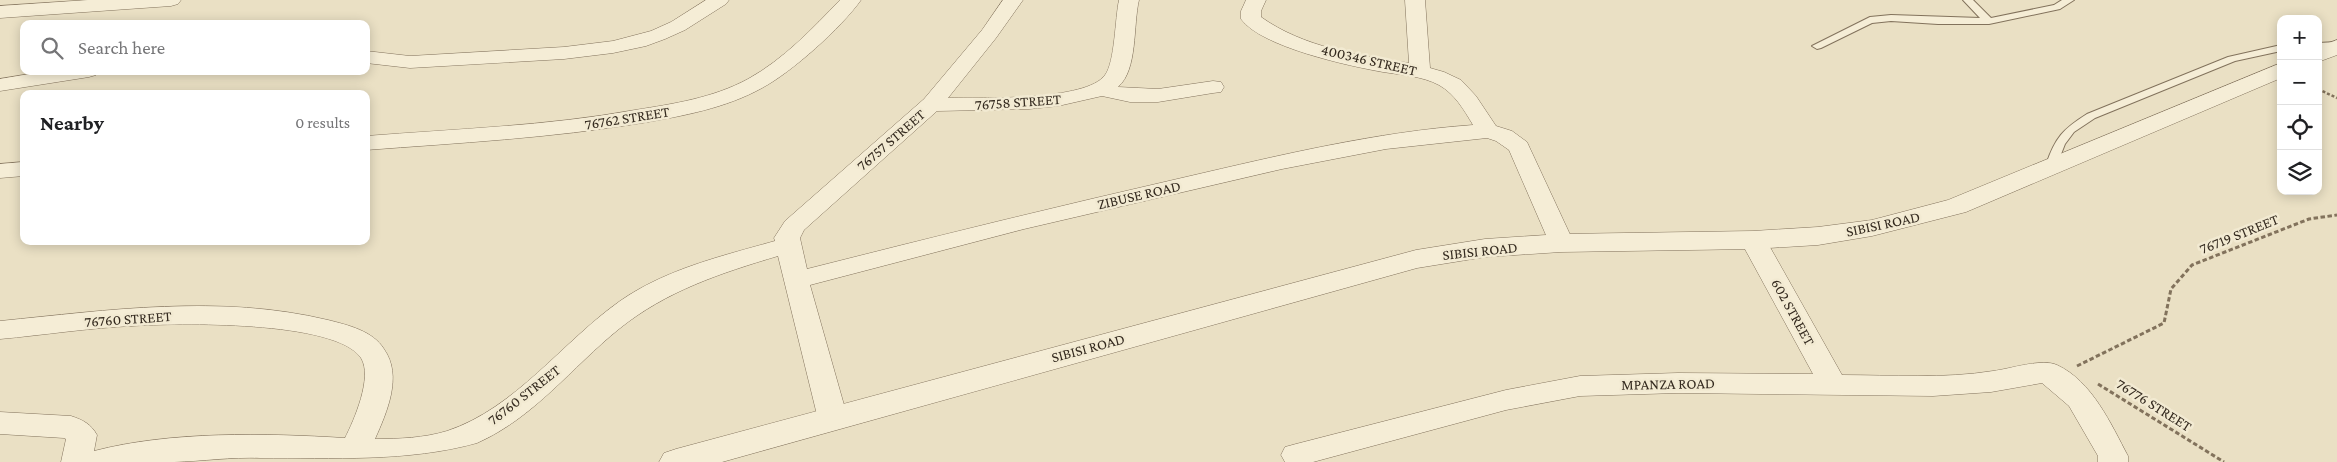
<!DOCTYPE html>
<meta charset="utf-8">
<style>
:root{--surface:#fff;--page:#f6f6f6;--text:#202124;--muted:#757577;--line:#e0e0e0}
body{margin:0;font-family:"Crimson Pro",serif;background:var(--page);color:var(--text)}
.controls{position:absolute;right:15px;top:15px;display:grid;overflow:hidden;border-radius:10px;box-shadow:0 2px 12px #0003}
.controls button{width:45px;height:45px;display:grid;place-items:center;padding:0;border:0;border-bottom:1px solid var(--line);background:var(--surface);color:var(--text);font:25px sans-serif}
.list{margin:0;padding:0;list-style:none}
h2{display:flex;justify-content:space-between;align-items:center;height:65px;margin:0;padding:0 20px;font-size:21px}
h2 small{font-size:16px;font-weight:400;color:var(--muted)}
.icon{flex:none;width:28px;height:28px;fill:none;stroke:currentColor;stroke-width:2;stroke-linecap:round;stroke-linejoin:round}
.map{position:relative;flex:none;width:2337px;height:462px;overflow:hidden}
.search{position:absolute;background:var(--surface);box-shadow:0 2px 12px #0003;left:20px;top:20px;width:350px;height:55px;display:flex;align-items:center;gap:12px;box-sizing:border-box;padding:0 18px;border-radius:10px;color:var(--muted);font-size:19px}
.panel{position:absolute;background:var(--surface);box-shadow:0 2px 12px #0003;left:20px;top:90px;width:350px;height:155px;border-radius:10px}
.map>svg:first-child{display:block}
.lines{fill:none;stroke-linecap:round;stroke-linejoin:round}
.service-casing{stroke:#82725c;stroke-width:2}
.minor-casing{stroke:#82725c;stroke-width:1}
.tertiary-casing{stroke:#82725c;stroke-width:1}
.path-far1{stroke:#82725c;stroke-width:2.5;stroke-dasharray:3 2;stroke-linecap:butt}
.path{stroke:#82725c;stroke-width:3;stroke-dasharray:4.5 2.5;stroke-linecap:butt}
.service{fill:#f5edd6;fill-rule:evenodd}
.minor{fill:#f5edd6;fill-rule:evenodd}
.tertiary{fill:#f5edd6;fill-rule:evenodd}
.labels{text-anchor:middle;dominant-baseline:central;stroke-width:5;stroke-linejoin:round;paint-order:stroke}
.street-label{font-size:15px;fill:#342a1f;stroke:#f2ead2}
</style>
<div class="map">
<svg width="2337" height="462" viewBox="0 0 2337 462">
<rect width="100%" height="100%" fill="#eae0c4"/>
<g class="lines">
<g class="service-casing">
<path id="service" d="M1963,0h10l18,18 63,-13 8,-5h12l-14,9 -71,15h-51l-47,-3 -19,2 -51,25 -4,1 -5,-3 58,-29 21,-2 89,3z
M2337,42v6l-19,1v-6z
M2281,45v6l-46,10 -140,57 -21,14 -9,12 -9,23h-8l-2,-2c9,-27 17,-36 41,-51l141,-57z"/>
</g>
<g class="minor-casing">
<path id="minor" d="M88,0h93l-3,4 -7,2 -171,12v-12z
M706,0h23l-3,4 -41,26 -20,9 -19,7 -33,7 -49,6 -154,9 -44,-5v-12l44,5 154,-9 49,-6 38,-10 20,-9z
M840,0h21c-20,28 -69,72 -99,88 -36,20 -79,28 -120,35 -91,15 -184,20 -276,27v-14c90,-7 180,-10 269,-26 38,-6 78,-12 113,-31 36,-20 64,-50 92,-79z
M1003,0h20l-27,38 -48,60c32,0 139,3 157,-23 10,-13 10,-57 14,-75h20c-6,25 -1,70 -21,87l40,2 55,-8 8,1 3,5 -3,5 -8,1 -55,9h-28l-28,-6 -44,10 -29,3 -92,2 -133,119 -4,8 7,31c126,-32 252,-63 379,-92 95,-22 190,-45 287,-52 -9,-15 -18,-31 -34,-40 -17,-9 -37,-10 -56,-13 -34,-6 -122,-25 -142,-53v-8l5,-11h20l-5,11v6c42,30 98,39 148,46l-4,-63h20l5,68 14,4 17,8 15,16 20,30 16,5 15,11 47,101 -4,6 -9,2 -9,-2 -43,-99 -13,-9 -9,-3 -101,11 -104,20 -258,60 -214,56 38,134 -5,8 -10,3 -10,-3 -5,-8 -40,-163c-57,17 -112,35 -159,73 -47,38 -85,89 -142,114 -68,19 -145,15 -217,15 -29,-1 -57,3 -86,4 -38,0 -76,0 -113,0l5,-23 -2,-1 -64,-4v-22l71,4c12,4 20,8 26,19l-3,16c76,-20 172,-18 251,-13 9,-18 28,-61 16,-80 -25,-38 -185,-35 -229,-32 -44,2 -88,9 -132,13v-18c109,-11 220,-27 328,-1 20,5 45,11 56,29 19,27 3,63 -9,90 24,0 49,-1 72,-8 69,-23 115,-89 173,-130 46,-32 102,-45 155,-60l-1,-3 11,-17 139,-122 58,-69z
M47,71h52l-3,4 -7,2 -89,14v-12z
M24,162v14l-24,2v-14z
M1753,232l9,2 4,6 76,135c50,0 102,4 151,-4 17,-2 49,-13 64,-6 35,16 54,59 71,91v6h-30v-6l-29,-50 -27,-23 -51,9 -58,4 -255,-3 -98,3 -74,14 -193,52h-28l-4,-7 4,-8 11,-3 210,-54 74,-14 98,-3 135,1 -73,-134 4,-6z"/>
</g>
<g class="tertiary-casing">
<path id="tertiary" d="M2337,40v15l-19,7v-15z
M2281,63v15l-315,134 -94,24 -54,9 -65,4 -192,3 -76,5 -68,11 -695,194h-63l5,-9 12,-4 740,-199 69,-11 76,-5 192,-3 65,-4 54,-7 76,-20z"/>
</g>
<path class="path-far1" d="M2318,89l19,9"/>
<path class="path" d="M2077,366l87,-43 7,-34 21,-24 117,-46 28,-4
M2098,384l126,78"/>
<use href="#service" class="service"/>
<use href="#minor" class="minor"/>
<use href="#tertiary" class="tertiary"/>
</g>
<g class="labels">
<g class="street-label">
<text transform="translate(1369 60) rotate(13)">400346 STREET</text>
<text transform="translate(1018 102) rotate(-4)">76758 STREET</text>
<text transform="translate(627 118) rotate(-9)">76762 STREET</text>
<text transform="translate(891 140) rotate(-41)">76757 STREET</text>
<text transform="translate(1139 195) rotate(-13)">ZIBUSE ROAD</text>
<text transform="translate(1883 224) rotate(-12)">SIBISI ROAD</text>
<text transform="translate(2239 234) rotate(-22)">76719 STREET</text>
<text transform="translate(1480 251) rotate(-6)">SIBISI ROAD</text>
<text transform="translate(1793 312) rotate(61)">602 STREET</text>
<text transform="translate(128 319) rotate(-4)">76760 STREET</text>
<text transform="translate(1088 348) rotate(-15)">SIBISI ROAD</text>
<text transform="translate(1668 384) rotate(-1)">MPANZA ROAD</text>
<text transform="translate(524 395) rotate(-38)">76760 STREET</text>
<text transform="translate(2154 405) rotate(32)">76776 STREET</text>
</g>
</g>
</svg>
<div class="controls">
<button>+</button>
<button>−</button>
<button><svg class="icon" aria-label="locate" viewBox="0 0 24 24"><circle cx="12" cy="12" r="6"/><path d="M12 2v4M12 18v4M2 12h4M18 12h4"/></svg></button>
<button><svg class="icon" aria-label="layers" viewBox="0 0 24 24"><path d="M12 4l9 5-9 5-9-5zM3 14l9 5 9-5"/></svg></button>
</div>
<div class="search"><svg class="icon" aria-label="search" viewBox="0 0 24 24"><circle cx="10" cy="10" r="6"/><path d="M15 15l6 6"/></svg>Search here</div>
<section class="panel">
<h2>Nearby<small>0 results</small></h2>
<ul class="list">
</ul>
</section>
</div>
